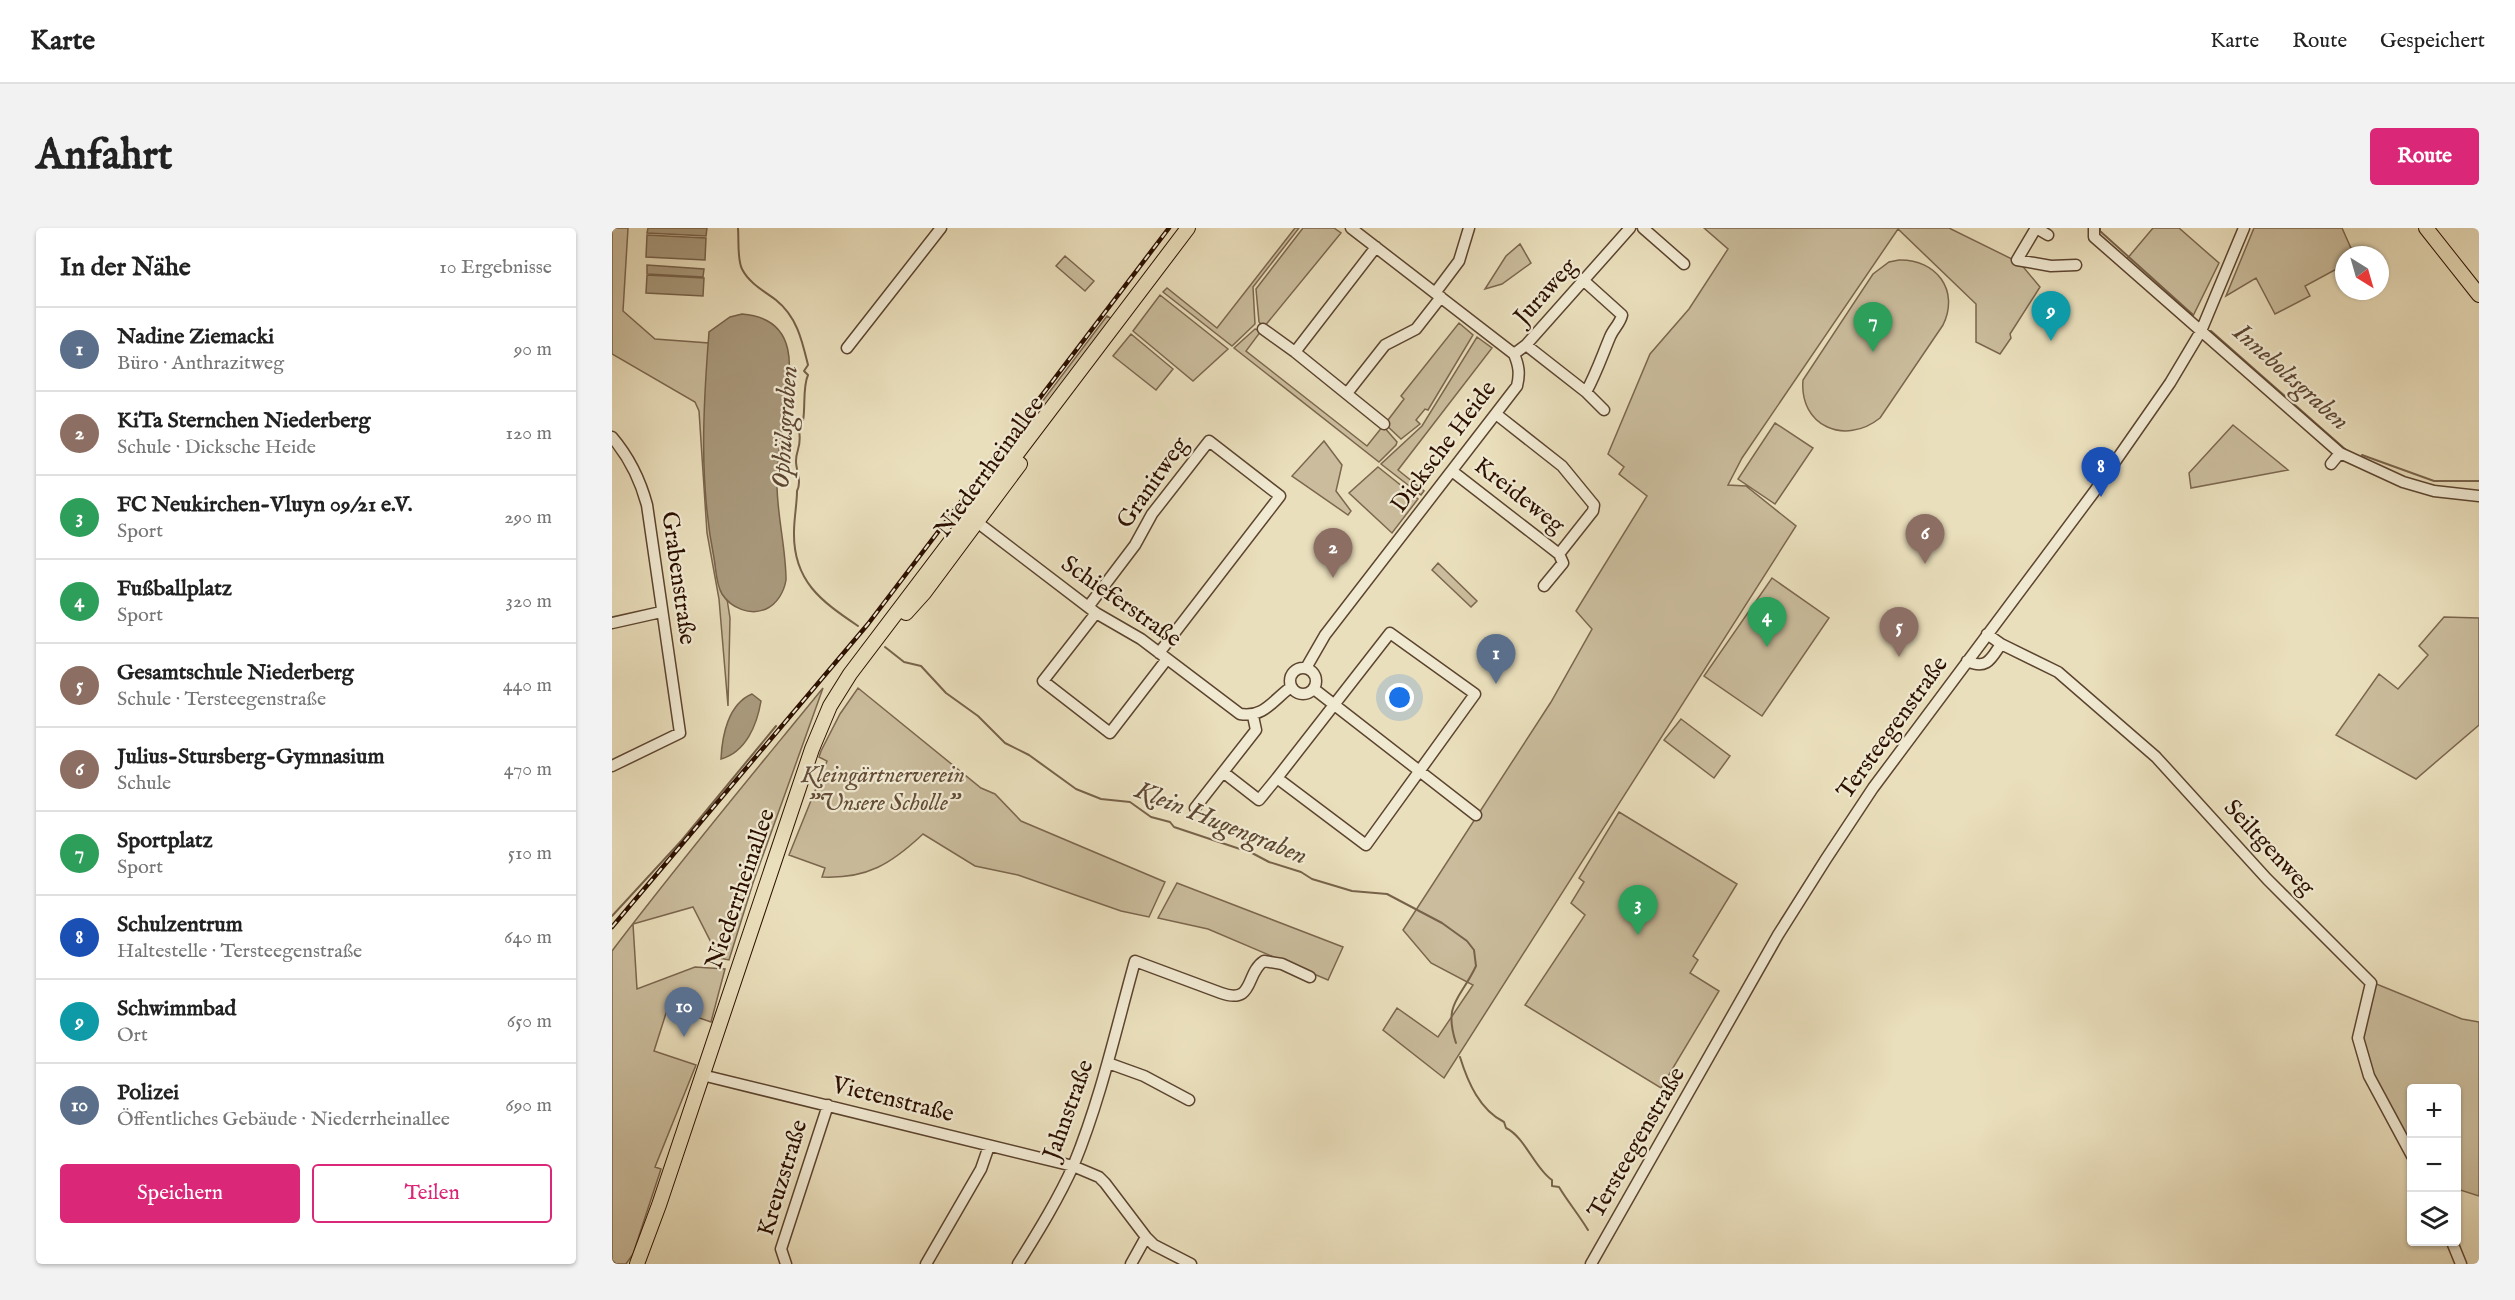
<!DOCTYPE html>
<html lang="de">
<meta charset="utf-8">
<style>
:root{--surface:#fff;--page:#f2f2f2;--text:#222;--muted:#767676;--line:#e0e0e0;--accent:#db2777}
body{margin:0;font-family:"IM FELL English",serif;background:var(--page);color:var(--text)}
.controls{position:absolute;right:18px;bottom:18px;display:grid;overflow:hidden;border-radius:6px;box-shadow:0 2px 4px #0004}
.controls button{width:54px;height:54px;display:grid;place-items:center;padding:0;border:0;border-bottom:2px solid var(--line);background:var(--surface);color:var(--text);font:30px sans-serif}
.compass{position:absolute;left:1723px;top:18px;width:54px;height:54px;border-radius:50%;background:var(--surface);box-shadow:0 2px 4px #0004;rotate:143deg}
.you{position:absolute;left:788px;top:470px;width:21px;height:21px;margin:-15px;border:4px solid #fff;border-radius:50%;background:#1a73e8;box-shadow:0 0 0 9px #1a73e833}
.badge{display:grid;place-items:center;width:39px;height:39px;border-radius:50%;background:var(--accent);color:#fff;font-size:20px;font-weight:700}
.pin{position:absolute;translate:-50% -50px;filter:drop-shadow(0 2px 3px #0008)}
.pin::after{content:'';position:absolute;top:32px;width:21px;height:18px;background:inherit;clip-path:polygon(0 0,100% 0,50% 100%)}
.list{margin:0;padding:0;list-style:none}
h2{display:flex;justify-content:space-between;align-items:center;height:78px;margin:0;padding:0 24px;font-size:26px}
h2 small{font-size:20px;font-weight:400;color:var(--muted)}
.list li{display:grid;grid-template-columns:39px 1fr auto;gap:18px;align-items:center;box-sizing:border-box;height:84px;padding:0 24px;border-top:2px solid var(--line)}
.list b{display:block;font-size:22px;white-space:nowrap}
.list p{margin:0;font-size:20px;white-space:nowrap;color:var(--muted)}
.list em{font-size:20px;font-style:normal;color:var(--muted)}
.actions{display:flex;gap:12px;padding:18px 24px}
.actions a{flex:1;padding:14px 0;border:2px solid var(--accent);border-radius:6px;text-align:center;font-size:21px;color:var(--accent)}
.actions .main{background:var(--accent);color:#fff}
.icon{flex:none;width:33px;height:33px;fill:none;stroke:currentColor;stroke-width:2;stroke-linecap:round;stroke-linejoin:round}
.map{position:relative;flex:none;width:1867px;height:1036px;overflow:hidden;border-radius:6px}
header{display:flex;align-items:center;gap:36px;box-sizing:border-box;height:84px;padding:0 30px;background:var(--surface);border-bottom:2px solid var(--line)}
header strong{font-size:28px}
nav{display:flex;gap:33px;margin-inline-start:auto;font-size:21px}
.intro{display:flex;align-items:center;justify-content:space-between;box-sizing:border-box;height:144px;padding:0 36px}
h1{margin:0;font-size:42px}
.button{padding:15px 27px;border-radius:6px;background:var(--accent);color:#fff;font-size:21px;font-weight:700}
main{display:flex;gap:36px;padding:0 36px}
aside{flex:1;background:var(--surface);border-radius:6px;box-shadow:0 2px 4px #0004}
.map>svg:first-child{display:block}
.green{fill:#cabc9c;stroke:#7b664e;stroke-width:1.5}
.water{fill:#a9997c;stroke:#77624a;stroke-width:1.5}
.lines{fill:none;stroke-linecap:round;stroke-linejoin:round}
.stream{stroke:#77624a;stroke-width:2}
.minor-casing{stroke:#5c442f;stroke-width:13}
.major-casing{stroke:#2c1000;stroke-width:16}
.minor{stroke:#f1ead3;stroke-width:10}
.major{stroke:#eadfbc;stroke-width:14}
.rail-casing{stroke:#2c1000;stroke-width:4.5}
.rail{stroke:#f1ead3;stroke-width:2;stroke-dasharray:7;stroke-linecap:butt}
.labels{text-anchor:middle;dominant-baseline:central;stroke-width:4.5;stroke-linejoin:round;paint-order:stroke}
.street-label{font-size:24px;fill:#2c1000;stroke:#f1ead3}
.park-label{font-size:24px;font-style:italic;fill:#634c37;stroke:#f1ead3}
.water-label{font-size:26px;font-style:italic;fill:#5e4732;stroke:#f1ead3}
</style>
<header>
<strong>Karte</strong>
<nav><a>Karte</a><a>Route</a><a>Gespeichert</a></nav>
</header>
<div class="intro"><h1>Anfahrt</h1><a class="button">Route</a></div>
<main>
<aside>
<h2>In der Nähe<small>10 Ergebnisse</small></h2>
<ul class="list">
<li><span class="badge" style="background:#5c6f8a">1</span><div><b>Nadine Ziemacki</b><p>Büro · Anthrazitweg</p></div><em>90 m</em></li>
<li><span class="badge" style="background:#8d6e63">2</span><div><b>KiTa Sternchen Niederberg</b><p>Schule · Dicksche Heide</p></div><em>120 m</em></li>
<li><span class="badge" style="background:#2e9e5b">3</span><div><b>FC Neukirchen-Vluyn 09/21 e.V.</b><p>Sport</p></div><em>290 m</em></li>
<li><span class="badge" style="background:#2e9e5b">4</span><div><b>Fußballplatz</b><p>Sport</p></div><em>320 m</em></li>
<li><span class="badge" style="background:#8d6e63">5</span><div><b>Gesamtschule Niederberg</b><p>Schule · Tersteegenstraße</p></div><em>440 m</em></li>
<li><span class="badge" style="background:#8d6e63">6</span><div><b>Julius-Stursberg-Gymnasium</b><p>Schule</p></div><em>470 m</em></li>
<li><span class="badge" style="background:#2e9e5b">7</span><div><b>Sportplatz</b><p>Sport</p></div><em>510 m</em></li>
<li><span class="badge" style="background:#1a4fb4">8</span><div><b>Schulzentrum</b><p>Haltestelle · Tersteegenstraße</p></div><em>640 m</em></li>
<li><span class="badge" style="background:#0f9aa8">9</span><div><b>Schwimmbad</b><p>Ort</p></div><em>650 m</em></li>
<li><span class="badge" style="background:#5c6f8a">10</span><div><b>Polizei</b><p>Öffentliches Gebäude · Niederrheinallee</p></div><em>690 m</em></li>
</ul>
<div class="actions"><a class="main">Speichern</a><a>Teilen</a></div>
</aside>
<div class="map">
<svg width="1867" height="1036" viewBox="0 0 1867 1036">
<rect width="100%" height="100%" fill="#eadfbc"/>
<filter id="stains"><feTurbulence type="fractalNoise" baseFrequency=".00333" numOctaves="4"/><feColorMatrix values="0 0 0 0 .2 0 0 0 0 .09 0 0 0 0 .02 0 0 0 .5 -.17"/></filter>
<radialGradient id="worn" r=".72"><stop offset=".6" stop-color="#630" stop-opacity="0"/><stop offset="1" stop-color="#630" stop-opacity=".3"/></radialGradient>
<path class="green" d="M0,0h16l-5,83 32,28 54,4 7,186 14,89 -2,88 -9,-107 -12,-66 -8,-122 -4,-9 -83,-48z
M683,0h4l-46,59 2,37 -23,22 -69,-54 4,-4 50,40z
M691,0h31l7,5 -77,94 -5,-5 -3,-33z
M1092,0h245l71,35 20,24 -30,47 1,4 -11,16 -24,-12v-38l-78,-75 -156,229 -14,27 18,1 50,40 -352,552 -61,-48 14,-22 41,29 35,-52 -42,-22 -28,-33 148,-228 41,-73 -16,-18 71,-115 -28,-22 5,-7 -16,-13 42,-100 39,-45 39,-60z
M1541,0h26l40,35 -26,53 -67,-56z
M1642,0h88l12,27h-10v10l-39,21 5,10 -35,18 -19,-36 -30,18z
M908,16l11,19 -29,21 -17,5 21,-33z
M453,28l29,25 -9,10 -29,-25z
M1287,32c37,-1 61,30 44,65l-63,93c-35,28 -81,8 -77,-38l70,-106 16,-12z
M548,67l68,54 -35,32 -60,-50z
M495,88l5,3 -115,157 -8,-4z
M847,95l14,12 -45,75 -3,-1 -9,11 4,4 -19,15 -16,-15 19,-25 -3,-3z
M643,101l6,2 -15,20 121,95 16,-20 14,16 -1,3 -17,17 -145,-114z
M519,106l42,35 -17,21 -43,-34z
M865,109l15,11 -94,122 26,21 -3,4 -40,-31 41,-38z
M1163,195l38,25 -38,56 -37,-25z
M1621,197l55,45 -97,18 -2,-15z
M712,213l18,24 -6,26 15,20 -3,4 -56,-39z
M766,239l40,32 -26,34 -43,-40z
M826,335l39,38 -6,6 -39,-37z
M1160,350l57,40 -67,98 -58,-40z
M1832,389l35,1v107l-63,54 -80,-44 43,-61 19,15 30,-34 -9,-9z
M211,460l-70,195 -24,77 -10,-2 -26,-51 -60,17 4,65 58,-22 30,2 -14,53 -43,-15 -14,44 42,14 -41,102 6,2 -28,85 -7,10h-10l-4,-4v-309c68,-90 140,-176 211,-263z
M246,460l123,100 14,6 26,27 144,61 -16,35 -28,-6 -103,-36 -43,-9 -52,-32c-32,30 -56,45 -101,43l3,-9 -36,-13 38,-94 -8,-4 2,-6 19,-37z
M1069,491l49,37 -16,22 -50,-38z
M1007,584l118,72 -44,72 5,4 -8,13 29,18 -58,97 -136,-83 60,-90 -14,-12 13,-21 -5,-4z
M565,655l166,64 -15,33 -120,-51 -50,-11z
M1762,755l88,36 17,3v174l-22,-7 -1,-101h-44l-1,59 -38,-72 -10,-39z"/>
<path class="water" d="M36,0h59l-1,8 -59,-3z
M35,7l59,3 -1,22 -59,-3z
M35,37l57,4 -1,8 -56,-3z
M35,47l57,3 -1,18 -57,-3z
M130,86c62,5 48,63 41,105 -3,22 -6,43 -6,65 0,32 9,64 9,96 -2,12 -9,24 -20,29 -16,7 -35,-1 -44,-15 -6,-10 -6,-25 -8,-36 -15,-75 -11,-150 -5,-226l21,-15z
M140,466l9,7c-4,24 -15,51 -40,58 1,-23 7,-55 31,-65z"/>
<g class="lines">
<path class="stream" d="M126,0c1,12 -1,31 4,41 7,14 22,22 34,31 21,17 26,40 32,65l-4,6 4,4c-7,15 0,44 -9,56 3,16 -3,18 -3,30 0,10 6,20 1,30 0,13 -3,27 -3,41 -1,49 27,69 64,94
M1488,0v3l92,83
M1599,103l135,119
M1750,227l72,26h45
M273,419l19,15 17,4 25,27 32,23 27,27 24,12 47,34 25,10 29,3 21,15 19,5 4,5 78,26 17,9 32,10 11,7 40,12 35,3 55,29 25,18 7,9 2,16c-16,34 -33,37 -20,77
M0,688l70,-76 94,-114
M848,829c8,26 20,53 44,65l2,6c19,9 29,41 46,52v6l7,1c9,15 20,28 29,43"/>
<g class="minor-casing">
<path id="minor" d="M1031,0l41,36
M1424,0l-19,32 34,6 25,-1
M1424,0l12,7
M1482,0v9l246,216 63,29 31,9 45,5
M764,19l-81,105 89,72
M970,51l40,36c-2,9 -9,14 -12,22 -8,19 -14,37 -24,55
M823,65l24,-32 10,-33
M651,101l32,23
M914,117l60,47 18,18
M235,120l94,-120
M902,126l12,-9 104,-117
M736,164l37,-47 31,-16 25,-32
M884,186l66,52 32,39 -1,6 -34,43
M0,209c17,20 28,42 35,68l33,228 -68,33
M1719,236l9,-11
M840,243l107,83 4,9 -19,23
M361,291l123,94 45,26 99,75c24,4 33,-14 51,-27
M476,379l47,-62 17,-31 57,-73 71,55 -121,157
M484,385l-53,68 67,52 57,-74
M0,395l49,-11
M778,405l85,61 -109,151 -89,-67z
M1375,406l14,10 57,28 98,85 111,122 104,104 -13,55 11,38 43,80
M1355,433c20,9 24,-2 34,-17
M678 453a13 13 0 1 1 26 0a13 13 0 1 1-26 0Z
M694,440l19,-33 192,-249c3,-12 2,-20 -3,-32l-163,-126
M702,461l162,126
M611,544l36,28 18,-22
M583,580l61,-78 -3,-14
M496,835l36,13 45,24
M90,847l371,91 26,11 6,6 41,54 8,8 37,19
M1840,1014l9,22
M174,1036l-5,-15 47,-144
M314,1036l55,-95 8,-23
M406,1036c20,-32 41,-66 56,-100 27,-66 42,-135 61,-203l86,32c34,12 24,-20 43,-32l18,3 28,13
M519,1036l15,-27
M979,1036l187,-329 48,-76 47,-71 221,-296 76,-109 31,-52 43,-103"/>
</g>
<g class="major-casing">
<path id="major" d="M1814,0l53,67
M294,385l18,-20 96,-129
M25,1036l22,-59 153,-456 18,-43 20,-32 338,-446"/>
</g>
<use href="#minor" class="minor"/>
<use href="#major" class="major"/>
<g class="rail-casing">
<path id="rail" d="M0,699l256,-303 301,-396"/>
</g>
<use href="#rail" class="rail"/>
</g>
<g class="labels">
<g class="street-label">
<text transform="translate(934 64) rotate(-48)">Juraweg</text>
<text transform="translate(832 219) rotate(-53)">Dicksche Heide</text>
<text transform="translate(378 239) rotate(-54)">Niederrheinallee</text>
<text transform="translate(541 255) rotate(-55)">Granitweg</text>
<text transform="translate(907 268) rotate(38)">Kreideweg</text>
<text transform="translate(66 350) rotate(82)">Grabenstraße</text>
<text transform="translate(509 374) rotate(35)">Schieferstraße</text>
<text transform="translate(1281 500) rotate(-54)">Tersteegenstraße</text>
<text transform="translate(1657 620) rotate(47)">Seiltgenweg</text>
<text transform="translate(129 661) rotate(-71)">Niederrheinallee</text>
<text transform="translate(281 872) rotate(14)">Vietenstraße</text>
<text transform="translate(457 882) rotate(-70)">Jahnstraße</text>
<text transform="translate(1025 915) rotate(-60)">Tersteegenstraße</text>
<text transform="translate(171 950) rotate(-73)">Kreuzstraße</text>
</g>
<g class="park-label">
<text x="271" y="547">Kleingärtnerverein<tspan x="271" dy="28">"Unsere Scholle"</tspan></text>
</g>
<g class="water-label">
<text transform="translate(1679 149) rotate(42)">Inneboltsgraben</text>
<text transform="translate(173 199) rotate(-86)">Ophülsgraben</text>
<text transform="translate(609 595) rotate(22)">Klein Hugengraben</text>
</g>
</g>
<rect width="100%" height="100%" filter="url(#stains)"/>
<rect width="100%" height="100%" fill="url(#worn)"/>
</svg>
<div class="controls">
<button>+</button>
<button>−</button>
<button><svg class="icon" aria-label="layers" viewBox="0 0 24 24"><path d="M12 4l9 5-9 5-9-5zM3 14l9 5 9-5"/></svg></button>
</div>
<svg class="compass" viewBox="-18 -18 36 36"><path d="M0-13l5 13h-10z" fill="#e53935"/><path d="M0 13l5-13h-10z" fill="#767676"/></svg>
<div class="you"></div>
<div class="pin badge" style="left:884px;top:456px;background:#5c6f8a">1</div>
<div class="pin badge" style="left:721px;top:350px;background:#8d6e63">2</div>
<div class="pin badge" style="left:1026px;top:707px;background:#2e9e5b">3</div>
<div class="pin badge" style="left:1155px;top:419px;background:#2e9e5b">4</div>
<div class="pin badge" style="left:1287px;top:429px;background:#8d6e63">5</div>
<div class="pin badge" style="left:1313px;top:336px;background:#8d6e63">6</div>
<div class="pin badge" style="left:1261px;top:124px;background:#2e9e5b">7</div>
<div class="pin badge" style="left:1489px;top:269px;background:#1a4fb4">8</div>
<div class="pin badge" style="left:1439px;top:113px;background:#0f9aa8">9</div>
<div class="pin badge" style="left:72px;top:809px;background:#5c6f8a">10</div>
</div>
</main>
